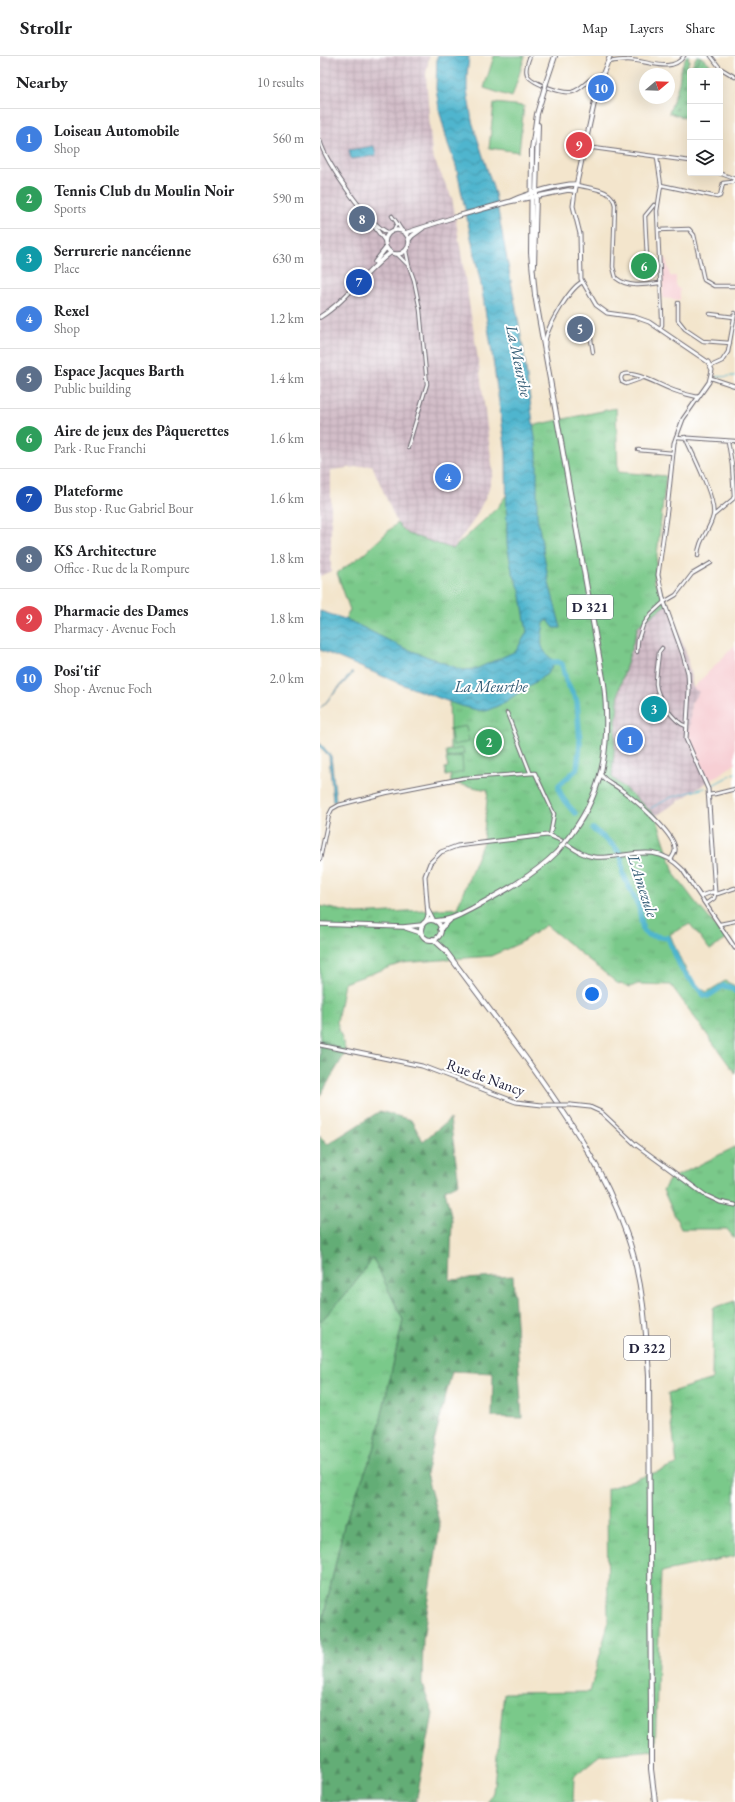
<!DOCTYPE html>
<meta charset="utf-8">
<style>
:root{--surface:#fff;--page:#f6f6f6;--text:#202124;--muted:#757577;--line:#e0e0e0;--accent:#111827}
body{margin:0;font-family:"EB Garamond",serif;background:var(--page);color:var(--text)}
.controls{position:absolute;right:12px;top:12px;display:grid;overflow:hidden;border-radius:4px;box-shadow:0 4px 16px #0002}
.controls button{width:36px;height:36px;display:grid;place-items:center;padding:0;border:0;border-bottom:1px solid var(--line);background:var(--surface);color:var(--text);font:20px sans-serif}
.compass{position:absolute;left:319px;top:12px;width:36px;height:36px;border-radius:50%;background:var(--surface);box-shadow:0 4px 16px #0002;rotate:71deg}
.you{position:absolute;left:272px;top:938px;width:14px;height:14px;margin:-10px;border:3px solid #fff;border-radius:50%;background:#1a73e8;box-shadow:0 0 0 6px #1a73e833}
.badge{display:grid;place-items:center;width:26px;height:26px;border-radius:50%;background:var(--accent);color:#fff;font-size:13px;font-weight:700}
.pin{position:absolute;translate:-50% -50%;border:2px solid #fff;box-shadow:0 1px 4px #0006}
.list{margin:0;padding:0;list-style:none}
h2{display:flex;justify-content:space-between;align-items:center;height:52px;margin:0;padding:0 16px;font-size:17px}
h2 small{font-size:13px;font-weight:400;color:var(--muted)}
.list li{display:grid;grid-template-columns:26px 1fr auto;gap:12px;align-items:center;box-sizing:border-box;height:60px;padding:0 16px;border-top:1px solid var(--line)}
.list b{display:block;font-size:15px;white-space:nowrap}
.list p{margin:0;font-size:13px;white-space:nowrap;color:var(--muted)}
.list em{font-size:13px;font-style:normal;color:var(--muted)}
.icon{flex:none;width:22px;height:22px;fill:none;stroke:currentColor;stroke-width:2;stroke-linecap:round;stroke-linejoin:round}
.map{position:relative;flex:none;width:415px;height:1746px;overflow:hidden}
header{display:flex;align-items:center;gap:24px;box-sizing:border-box;height:56px;padding:0 20px;background:var(--surface);border-bottom:1px solid var(--line)}
header strong{font-size:19px}
nav{display:flex;gap:22px;margin-inline-start:auto;font-size:14px}
main{display:flex}
aside{flex:1;background:var(--surface)}
.map>svg:first-child{display:block}
.built{fill:#f7cfd4}
.industrial{fill:url(#industrial-grid)}
.grass{fill:url(#grass-tufts);stroke:#4e7662}
.forest{fill:url(#forest-firs);stroke:#426858}
.cemetery{fill:url(#cemetery-stones);stroke:#4e7662}
.park{fill:url(#park-dots);stroke:#4e7662}
.garden{fill:#7ac98a;stroke:#4e7662}
.water{fill:url(#water-waves);stroke:#396c84}
.lines{fill:none;stroke-linecap:round;stroke-linejoin:round}
.stream{stroke:#50b5ce;stroke-width:1}
.river{stroke:#50b5ce;stroke-width:5.5}
.minor-casing{stroke:#6b666e;stroke-width:4.5}
.tertiary-casing{stroke:#6b666e;stroke-width:5}
.secondary-casing{stroke:#6b666e;stroke-width:5.5}
.primary-casing{stroke:#6b666e;stroke-width:6}
.minor{stroke:#fff;stroke-width:2.5}
.tertiary{stroke:#fff;stroke-width:3}
.secondary{stroke:#fff;stroke-width:3.5}
.primary{stroke:#fff;stroke-width:4}
.tertiary-bridge-casing{stroke:#6b666e;stroke-width:5;stroke-linecap:butt}
.primary-bridge-casing{stroke:#6b666e;stroke-width:6;stroke-linecap:butt}
.tertiary-bridge{stroke:#fff;stroke-width:3}
.primary-bridge{stroke:#fff;stroke-width:4}
.labels{text-anchor:middle;dominant-baseline:central;stroke-width:4;stroke-linejoin:round;paint-order:stroke}
.shield{fill:#fff;stroke:#646476;stroke-width:1}
.shield-label{font-size:14px;font-weight:bold;fill:#22223b}
.street-label{font-size:15px;fill:#22223b;stroke:#fff}
.water-label{font-size:16px;font-style:italic;fill:#345d76;stroke:#fff}
</style>
<header>
<strong>Strollr</strong>
<nav><a>Map</a><a>Layers</a><a>Share</a></nav>
</header>
<main>
<aside>
<h2>Nearby<small>10 results</small></h2>
<ul class="list">
<li><span class="badge" style="background:#3f7fe0">1</span><div><b>Loiseau Automobile</b><p>Shop</p></div><em>560 m</em></li>
<li><span class="badge" style="background:#2e9e5b">2</span><div><b>Tennis Club du Moulin Noir</b><p>Sports</p></div><em>590 m</em></li>
<li><span class="badge" style="background:#0f9aa8">3</span><div><b>Serrurerie nancéienne</b><p>Place</p></div><em>630 m</em></li>
<li><span class="badge" style="background:#3f7fe0">4</span><div><b>Rexel</b><p>Shop</p></div><em>1.2 km</em></li>
<li><span class="badge" style="background:#5c6f8a">5</span><div><b>Espace Jacques Barth</b><p>Public building</p></div><em>1.4 km</em></li>
<li><span class="badge" style="background:#2e9e5b">6</span><div><b>Aire de jeux des Pâquerettes</b><p>Park · Rue Franchi</p></div><em>1.6 km</em></li>
<li><span class="badge" style="background:#1a4fb4">7</span><div><b>Plateforme</b><p>Bus stop · Rue Gabriel Bour</p></div><em>1.6 km</em></li>
<li><span class="badge" style="background:#5c6f8a">8</span><div><b>KS Architecture</b><p>Office · Rue de la Rompure</p></div><em>1.8 km</em></li>
<li><span class="badge" style="background:#e0444e">9</span><div><b>Pharmacie des Dames</b><p>Pharmacy · Avenue Foch</p></div><em>1.8 km</em></li>
<li><span class="badge" style="background:#3f7fe0">10</span><div><b>Posi'tif</b><p>Shop · Avenue Foch</p></div><em>2.0 km</em></li>
</ul>
</aside>
<div class="map">
<svg width="415" height="1746" viewBox="0 0 415 1746">
<defs>
<pattern id="industrial-grid" width="8" height="8" patternUnits="userSpaceOnUse"><rect width="8" height="8" fill="#d2bdc8"/><path d="M0 4h8M4 0v8" fill="none" stroke="#b4a2ad"/></pattern>
<pattern id="grass-tufts" width="24" height="20" patternUnits="userSpaceOnUse"><rect width="24" height="20" fill="#7ac98a"/><path d="M3 7l-1-3M5 7V3M7 7l1-3M15 17l-1-3M17 17v-4M19 17l1-3" fill="none" stroke="#69ac78"/></pattern>
<pattern id="forest-firs" width="22" height="20" patternUnits="userSpaceOnUse"><rect width="22" height="20" fill="#63ad76"/><path d="M5 1l3.5 6h-7zM16 11l3.5 6h-7z" fill="#518c62"/></pattern>
<pattern id="cemetery-stones" width="16" height="16" patternUnits="userSpaceOnUse"><rect width="16" height="16" fill="#7ac98a"/><path d="M2 7V4a2 2 0 0 1 4 0v3zM10 15v-3a2 2 0 0 1 4 0v3z" fill="#69ac78"/></pattern>
<pattern id="park-dots" width="8" height="8" patternUnits="userSpaceOnUse"><rect width="8" height="8" fill="#7ac98a"/><path d="M2 2h.1M6 6h.1" fill="none" stroke="#69ac78" stroke-width="1.8" stroke-linecap="round"/></pattern>
<pattern id="water-waves" width="16" height="10" patternUnits="userSpaceOnUse"><rect width="16" height="10" fill="#50b5ce"/><path d="M0 5q4-4 8 0t8 0" fill="none" stroke="#4293a8"/></pattern>
</defs>
<rect width="100%" height="100%" fill="#fff"/>
<filter id="ink" filterUnits="userSpaceOnUse"><feTurbulence type="fractalNoise" baseFrequency=".025" numOctaves="2"/><feDisplacementMap in="SourceGraphic" scale="8" xChannelSelector="R" yChannelSelector="G"/><feConvolveMatrix kernelMatrix="1 2 1 2 8 2 1 2 1" color-interpolation-filters="sRGB"/></filter>
<filter id="wash" filterUnits="userSpaceOnUse"><feTurbulence type="fractalNoise" baseFrequency=".012" numOctaves="4" result="noise"/><feDisplacementMap in="SourceGraphic" scale="16" xChannelSelector="R" yChannelSelector="G"/><feGaussianBlur stdDeviation="0.9" result="paint"/><feColorMatrix in="noise" values="0 0 0 0 0 0 0 0 0 0 0 0 0 0 0 0 0 1.4 0 .05"/><feComposite in="paint" operator="in"/></filter>
<g filter="url(#wash)">
<rect width="100%" height="100%" fill="#f3e5cc"/>
<path class="built" d="M346,202l4,18h6v11l4,2v11l-17,-2 -1,-39z
M415,589v119l-26,17 -20,-41v-14l4,-38z"/>
<path class="industrial" d="M0,0h109l-3,19 6,80 20,43 3,17 24,150 14,107 -5,20 -14,28 -21,29 -45,-15 -11,-11 -25,-58 -41,5v101l-11,5z
M348,547l18,50 7,35 6,4 -8,11 -2,37 20,41 -53,35 -44,-39 7,-87 19,-64z"/>
<path class="grass" d="M296,352l2,64 48,4 -12,105 14,22 -30,23 -19,64 -7,87 44,39 19,59 21,28 31,36 -17,11 -20,-26 -20,10c7,18 19,50 37,58l18,-11 10,5v87l-64,-88 -33,-1 -8,3 -13,-4 -71,-58 -26,18 -29,13 -89,7 -58,20 -7,39 9,30 -26,-13v-133l37,8 100,-6 26,-66 5,-52 -37,-7 -2,-86 -112,-61 13,-26 -13,-37 27,-19 33,-31 11,11 45,15 44,-41 28,-39 6,-43z
M415,1091v92l-8,-10h-46l-18,-39 6,-10z
M53,1201l30,63 -29,130 -29,71 -25,112v-311l25,-27z
M415,1245v255l-74,16 -6,178 -55,5 -26,21 -1,26h-85l5,-10 11,-99 86,-1 18,-68 -1,-135 70,-24 -9,-72 44,-14 1,-71z"/>
<path class="forest" d="M0,983l26,13 -26,44z
M60,1055l31,9 12,21 27,-22 9,64 -14,7 7,30 -2,60 63,-4 9,142 -30,-1 1,-44 -41,-2 -26,103 14,51 -17,114 -1,45 11,30 -17,88h-96v-169l25,-112 29,-71 29,-130 -30,-62 -28,37 -25,27v-186l8,8z"/>
<path class="cemetery" d="M366,0h3l-1,3 2,1 -3,5 4,2 6,-11 4,1 -11,14v45h-4v2l-17,-5 10,-30 2,-15z"/>
<path class="park" d="M381,1l9,7 -3,7h-16z
M319,203h8l1,15h-8z"/>
<path class="garden" d="M174,0h31l-13,41 -28,-9z
M174,47l30,3 -5,46 -30,-4z
M146,670l3,16 -16,3 -3,-16z
M143,692l1,6 -17,4 -1,-7z
M142,700l1,16 -17,4 -1,-8 3,-1 -2,-8z"/>
<path class="water" d="M117,0h32l-2,20v14l5,31 23,73 28,153 14,106v63l12,67 12,45h-7l-6,-8 -4,3c-3,20 -7,24 11,39l-8,12 -45,30 -16,7 -9,-1 -19,-5 -57,-21 -81,-34v-39l28,9 54,27 60,23 14,-1 40,-18 11,-19 -7,-42 -8,-19 -5,-27 -1,-92 -15,-106 -10,-61 -25,-119 -8,-22 -9,-35 -3,-21z
M54,90l2,9 -1,1 -24,3 -2,-9z
M31,617h2l-33,36z
M0,687l11,13 5,45 -3,1 -4,-46 -9,-9z"/>
<g class="lines">
<path class="stream" d="M395,321l20,-1
M391,730l24,-13
M331,752l21,-11 33,-9"/>
<path class="river" d="M229,606h9l4,2 4,17 11,20 3,43 -3,25 -18,16c-1,11 9,20 16,28
M273,773l21,17 6,8 2,6 1,14 16,33 4,23 5,5 20,3 14,32 22,25 4,1 15,-10 7,1 5,4"/>
</g>
</g>
<g filter="url(#ink)">
<g class="lines">
<g class="minor-casing">
<path id="minor" d="M210,0c-2,5 -5,13 -3,18 3,9 36,20 45,18 12,-3 16,-16 31,-18
M391,0l9,12 15,9
M288,6c6,-1 13,-2 19,-2 18,-1 44,15 57,-4
M266,91l104,14
M337,102l4,27 56,12 3,-1 3,-13 9,-1 3,-3
M399,117l16,6
M257,129c14,4 35,3 38,20l-2,62 3,11c12,10 29,7 44,5
M72,160l5,7
M338,174l31,-1 5,6 10,45 10,6h21
M73,175l4,-8 5,8
M86,195l3,15 5,14 6,30 7,74 -19,63
M78,199l10,10
M327,202l-2,-42 9,-11
M358,247v17l7,9 18,12 27,2
M390,258l24,3
M340,273l2,-4v-8l-5,-106 4,-26
M270,277l3,19
M391,310l11,-5 6,-9 7,-39
M323,322l-17,6 -4,-2 -1,-4 1,-3c9,-6 38,10 48,14 9,4 19,6 28,8
M391,322l24,8
M356,381l59,4
M365,381c7,16 32,63 28,79 -3,14 -15,24 -15,40
M318,394l35,3
M394,459l19,-16 1,-3 -2,-31 -4,-24
M342,592l-3,4c-1,11 -3,22 -3,32 1,13 17,38 30,42
M317,596l1,-12 5,-15 8,-11 13,-12 12,-7 16,-21 19,-11
M187,657l23,59
M388,739l7,-1 20,-5
M0,803l9,-44 3,-6 7,-4 47,-12 77,-15 72,-5 19,41 -4,22
M395,837l2,1 18,-6
M400,868l15,-3"/>
</g>
<g class="tertiary-casing">
<path id="tertiary" d="M0,85c5,21 49,85 69,92
M255,135l-2,15 7,28 1,45 15,26 11,8 28,4 14,5 59,40 4,8 -3,12 -26,37 -9,24 -7,67 -9,65 6,27 19,53 5,18 1,17 -3,49 22,50 7,104 -1,5 -8,6
M51,166l14,19
M225,289c-1,-14 24,-56 37,-63
M280,718c8,10 11,8 20,15 13,9 53,43 55,59 1,4 -2,8 -4,11
M381,840l11,-4 3,1
M108,854l5,10
M105,866l3,-6 -3,-40 5,-13 11,-11 16,-6 90,-11c17,3 29,20 47,22 7,1 15,0 22,-1 27,-4 45,-8 66,13l53,79
M0,989l102,21 94,36 26,3
M251,1049l19,2 11,5 34,32 70,51 15,7 15,3"/>
</g>
<g class="secondary-casing">
<path id="secondary" d="M193,144c13,-6 50,-17 64,-16
M65 186a12 12 0 1 1 24 0a12 12 0 1 1-24 0Z
M85,177l53,-17 50,-14 60,-12 7,1 23,-105 12,-30
M89,184l3,-4 11,-8
M55,206l11,-14
M0,261c27,-17 45,-45 70,-64
M0,868l83,3 19,-2
M86,872l15,5"/>
</g>
<g class="primary-casing">
<path id="primary" d="M226,27l9,-27
M224,34l-7,24 -5,35 -1,104 4,42 69,389c6,55 2,103 -32,149
M214,210l4,-141
M101 874a10 10 0 1 1 20 0a10 10 0 1 1-20 0Z
M116,865c14,0 25,-7 37,-13 30,-16 60,-32 84,-56
M120,873l10,-9
M113,883l12,11c27,36 53,71 80,107 41,57 79,111 102,178 16,45 19,93 22,141l2,345v48l4,33"/>
</g>
<use href="#minor" class="minor"/>
<use href="#tertiary" class="tertiary"/>
<use href="#secondary" class="secondary"/>
<use href="#primary" class="primary"/>
<g class="tertiary-bridge-casing">
<path id="tertiary-bridge" d="M222,1049h29"/>
</g>
<g class="primary-bridge-casing">
<path id="primary-bridge" d="M224,34l2,-7
M237,796l15,-19"/>
</g>
<use href="#tertiary-bridge" class="tertiary-bridge"/>
<use href="#primary-bridge" class="primary-bridge"/>
</g>
</g>
<g class="labels">
<g class="shield">
<rect x="247" y="539" width="46" height="24" rx="3"/>
<rect x="304" y="1280" width="46" height="24" rx="3"/>
</g>
<g class="shield-label">
<text x="270" y="551">D 321</text>
<text x="327" y="1292">D 322</text>
</g>
<g class="street-label">
<text transform="translate(166 1021) rotate(20)">Rue de Nancy</text>
</g>
<g class="water-label">
<text transform="translate(199 305) rotate(78)">La Meurthe</text>
<text x="171" y="630">La Meurthe</text>
<text transform="translate(323 830) rotate(72)">L'Amezule</text>
</g>
</g>
</svg>
<div class="controls">
<button>+</button>
<button>−</button>
<button><svg class="icon" aria-label="layers" viewBox="0 0 24 24"><path d="M12 4l9 5-9 5-9-5zM3 14l9 5 9-5"/></svg></button>
</div>
<svg class="compass" viewBox="-18 -18 36 36"><path d="M0-13l5 13h-10z" fill="#e53935"/><path d="M0 13l5-13h-10z" fill="#757577"/></svg>
<div class="you"></div>
<div class="pin badge" style="left:310px;top:684px;background:#3f7fe0">1</div>
<div class="pin badge" style="left:169px;top:686px;background:#2e9e5b">2</div>
<div class="pin badge" style="left:334px;top:653px;background:#0f9aa8">3</div>
<div class="pin badge" style="left:128px;top:421px;background:#3f7fe0">4</div>
<div class="pin badge" style="left:260px;top:273px;background:#5c6f8a">5</div>
<div class="pin badge" style="left:324px;top:210px;background:#2e9e5b">6</div>
<div class="pin badge" style="left:39px;top:226px;background:#1a4fb4">7</div>
<div class="pin badge" style="left:42px;top:163px;background:#5c6f8a">8</div>
<div class="pin badge" style="left:259px;top:89px;background:#e0444e">9</div>
<div class="pin badge" style="left:281px;top:32px;background:#3f7fe0">10</div>
</div>
</main>
